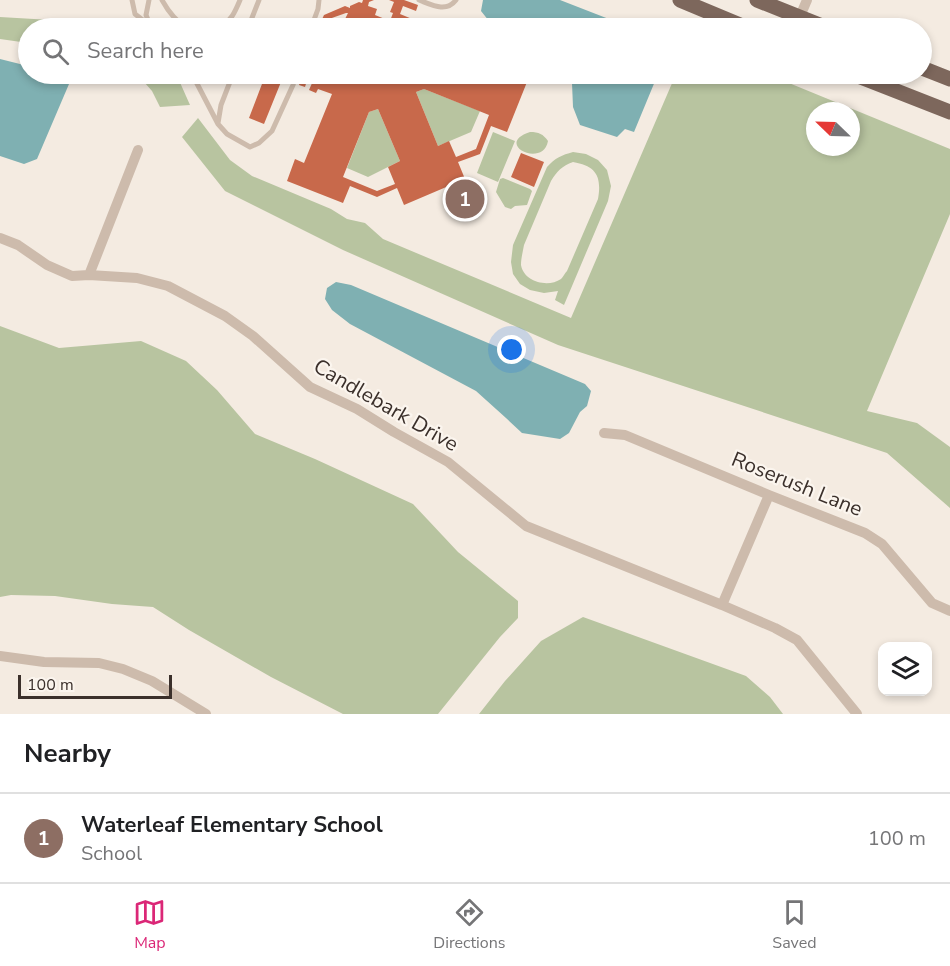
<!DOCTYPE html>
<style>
:root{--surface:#fff;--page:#f6f6f6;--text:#202124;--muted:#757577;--line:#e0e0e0;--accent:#db2777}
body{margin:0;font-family:"Nunito Sans",sans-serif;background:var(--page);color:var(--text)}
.controls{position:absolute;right:18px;bottom:18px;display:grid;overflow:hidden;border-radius:12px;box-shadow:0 3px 9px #0003}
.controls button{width:54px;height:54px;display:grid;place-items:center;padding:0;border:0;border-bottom:2px solid var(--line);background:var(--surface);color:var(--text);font:30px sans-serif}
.compass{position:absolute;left:806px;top:102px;width:54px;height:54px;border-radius:50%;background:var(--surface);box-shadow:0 3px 9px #0003;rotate:293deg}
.scale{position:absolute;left:18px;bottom:15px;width:154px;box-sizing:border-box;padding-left:6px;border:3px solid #3b302b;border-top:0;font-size:16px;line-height:21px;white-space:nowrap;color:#3b302b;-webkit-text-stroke:4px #fbf5ee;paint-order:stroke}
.you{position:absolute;left:512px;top:350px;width:21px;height:21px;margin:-15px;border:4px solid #fff;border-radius:50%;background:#1a73e8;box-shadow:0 0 0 9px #1a73e833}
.badge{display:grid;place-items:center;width:39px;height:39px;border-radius:50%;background:var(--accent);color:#fff;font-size:20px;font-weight:700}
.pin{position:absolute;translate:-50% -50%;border:3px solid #fff;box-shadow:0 2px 6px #0006}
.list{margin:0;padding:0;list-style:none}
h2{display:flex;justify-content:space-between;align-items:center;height:78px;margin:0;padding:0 24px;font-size:26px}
h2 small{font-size:20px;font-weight:400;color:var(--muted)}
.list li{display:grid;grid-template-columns:39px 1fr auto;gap:18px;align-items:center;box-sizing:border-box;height:90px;padding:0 24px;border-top:2px solid var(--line)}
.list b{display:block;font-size:22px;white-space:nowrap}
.list p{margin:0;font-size:20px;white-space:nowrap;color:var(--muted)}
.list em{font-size:20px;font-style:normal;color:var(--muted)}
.icon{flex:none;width:33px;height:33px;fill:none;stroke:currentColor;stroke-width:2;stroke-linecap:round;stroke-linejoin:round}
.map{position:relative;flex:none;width:950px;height:714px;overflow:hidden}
.search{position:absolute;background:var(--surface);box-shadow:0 3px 9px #0003;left:18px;right:18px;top:18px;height:66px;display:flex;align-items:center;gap:15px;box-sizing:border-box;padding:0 21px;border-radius:33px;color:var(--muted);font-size:22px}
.sheet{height:168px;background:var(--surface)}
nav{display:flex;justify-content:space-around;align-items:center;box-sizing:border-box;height:84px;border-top:2px solid var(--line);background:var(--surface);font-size:16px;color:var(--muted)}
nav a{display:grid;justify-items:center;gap:3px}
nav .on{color:var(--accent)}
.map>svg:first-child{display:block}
.green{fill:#b8c4a0;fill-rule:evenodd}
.water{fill:#7fb0b2}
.building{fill:#c8694b;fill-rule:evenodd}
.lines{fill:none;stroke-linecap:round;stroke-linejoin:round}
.service{stroke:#cdbbac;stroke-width:5}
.minor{stroke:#cdbbac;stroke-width:10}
.primary{stroke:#7d675c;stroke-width:15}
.labels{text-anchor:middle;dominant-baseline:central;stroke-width:4.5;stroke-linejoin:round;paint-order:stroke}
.street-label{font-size:21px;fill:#3b302b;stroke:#fbf5ee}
</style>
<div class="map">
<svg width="950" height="714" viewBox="0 0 950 714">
<rect width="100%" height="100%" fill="#f4ebe1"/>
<path class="green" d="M0,17l85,5 25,-3h10l10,9h-102v15l-28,-4z
M137,74h37l4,4 12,27 -30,2 -8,-16z
M676,74h91l183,75v65l-83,197 50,12 33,24v61l-63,-55 -329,-108 -215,-95 -118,-59 -43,-54 16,-19 32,42 22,16 79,33 16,10 18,4 18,16 188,79zM815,111h36v36h-36z
M424,89l56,22 -9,21 -33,14 -22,-54z
M378,109l22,52 -32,16 -21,-9 22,-56z
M493,132l22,9 -17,41 -21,-9z
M530,132c9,0 13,2 18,9 -5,28 -55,3 -18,-9z
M573,152l13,2 12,6 9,10 4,16 -3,15 -44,104 -9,-5 3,-9 -14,2 -14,-3 -10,-6 -7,-10 -2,-12 2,-17 34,-78c8,-9 15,-12 26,-15zM573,162c23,4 29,14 25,37l-31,72c-2,2 -4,6 -6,8 -13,9 -37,3 -40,-14 0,-7 2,-14 3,-20l27,-64c6,-10 11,-15 22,-19z
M503,178l27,11 2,2 -5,14 -12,1 -4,3 -6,-2 -9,-15 4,-13z
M0,326l59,22 82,-7 45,20 31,29 38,44 60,25 98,45 45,48 60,49v17l-18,19 -62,77h-95l-72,-37 -82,-47 -36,-23 -41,-3 -57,-8 -44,-1 -11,2z
M583,617l163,59 24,21 13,17h-304l26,-33 36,-40z"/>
<path class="water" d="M483,0h77l72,28h-132l-7,-2 -12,-15z
M0,59l28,7v8l35,1 6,9 -32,75 -13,5 -24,-8z
M567,74h91l-24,58 -9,-3 -8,8 -37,-12 -7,-18 -1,-24z
M336,282l15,3 234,99 6,7 -4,15 -7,6 -11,21 -9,6 -38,-6 -16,-15 -30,-27 -126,-67 -18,-14 -7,-11 2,-11z"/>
<path class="building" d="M363,0h11l-5,2 -1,4 9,3 -2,6 15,6 3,-8 -3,-1 4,-10 -5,-2h15l14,5 -2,6 -13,-5 -3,8 34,14h-86l2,-3 -7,-2 5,-10h-2l-17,6 -4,9h-7l6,-13 21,-9 5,2v-2l9,-4 3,1z
M302,74h7l-4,13 -6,-2z
M316,74h180l9,3 2,-3h13l9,3 -22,55 -16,-6 -11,28 -22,8 7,17 -61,26 -7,-17 -20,9 -27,-11 -7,17 -56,-22 8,-22 9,4 28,-69 -14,-5 -2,4 -7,-3zM424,89l65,26 -13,34 -20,8 -7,-16 -11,5 -22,-54zM378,109l22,52 -12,6 7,17 -18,7 -34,-14 26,-65z
M265,76l16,6 -17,42 -15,-6z
M521,153l23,9 -10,25 -23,-10z"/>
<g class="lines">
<path class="service" d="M132,0l3,14 18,14
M149,0l-3,15 4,10
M162,0c6,11 15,22 25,28
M419,0c13,5 27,13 37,0
M220,28c11,-7 15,-16 20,-28
M248,28l11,-28
M311,28l7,-19 1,-9
M192,74l26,50 9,10 23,13 9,-4 13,-12 21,-46 3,-11
M218,123l3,-18 12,-31"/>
<path class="minor" d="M795,28l12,-28
M0,238l18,7 29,20 25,11 17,-1 48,3 31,8 57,30 28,20 57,51 47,22 37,23 54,30 78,64 196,79 53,23 22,12 60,74
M89,275l49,-125
M604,433l21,2 144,60 96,38 17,11 50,59 18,8
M722,605l47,-110
M0,656l44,6 55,1 24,6 29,12 54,33"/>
<path class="primary" d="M680,0l67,28
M757,0l70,28
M922,68l28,11
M853,74l97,38"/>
</g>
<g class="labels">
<g class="street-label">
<text transform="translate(386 405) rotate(30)">Candlebark Drive</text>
<text transform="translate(797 484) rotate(22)">Roserush Lane</text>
</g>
</g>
</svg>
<div class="controls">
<button><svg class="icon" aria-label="layers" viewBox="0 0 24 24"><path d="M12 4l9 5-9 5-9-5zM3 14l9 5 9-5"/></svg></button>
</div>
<svg class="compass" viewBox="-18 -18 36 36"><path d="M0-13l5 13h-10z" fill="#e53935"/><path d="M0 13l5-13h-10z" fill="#757577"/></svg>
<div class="scale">100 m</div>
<div class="you"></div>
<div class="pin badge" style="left:465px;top:199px;background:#8d6e63">1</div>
<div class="search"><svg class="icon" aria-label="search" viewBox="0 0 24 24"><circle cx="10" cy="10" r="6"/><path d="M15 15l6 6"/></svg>Search here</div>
</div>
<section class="sheet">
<h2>Nearby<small></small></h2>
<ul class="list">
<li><span class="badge" style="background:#8d6e63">1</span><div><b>Waterleaf Elementary School</b><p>School</p></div><em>100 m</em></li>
</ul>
</section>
<nav>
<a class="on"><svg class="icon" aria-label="map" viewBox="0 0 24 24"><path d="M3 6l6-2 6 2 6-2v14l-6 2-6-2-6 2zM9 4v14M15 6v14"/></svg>Map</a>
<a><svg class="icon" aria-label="directions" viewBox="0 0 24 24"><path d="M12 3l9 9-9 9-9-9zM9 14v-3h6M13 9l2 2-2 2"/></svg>Directions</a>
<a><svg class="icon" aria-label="saved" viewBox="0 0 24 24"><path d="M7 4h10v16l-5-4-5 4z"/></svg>Saved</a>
</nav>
